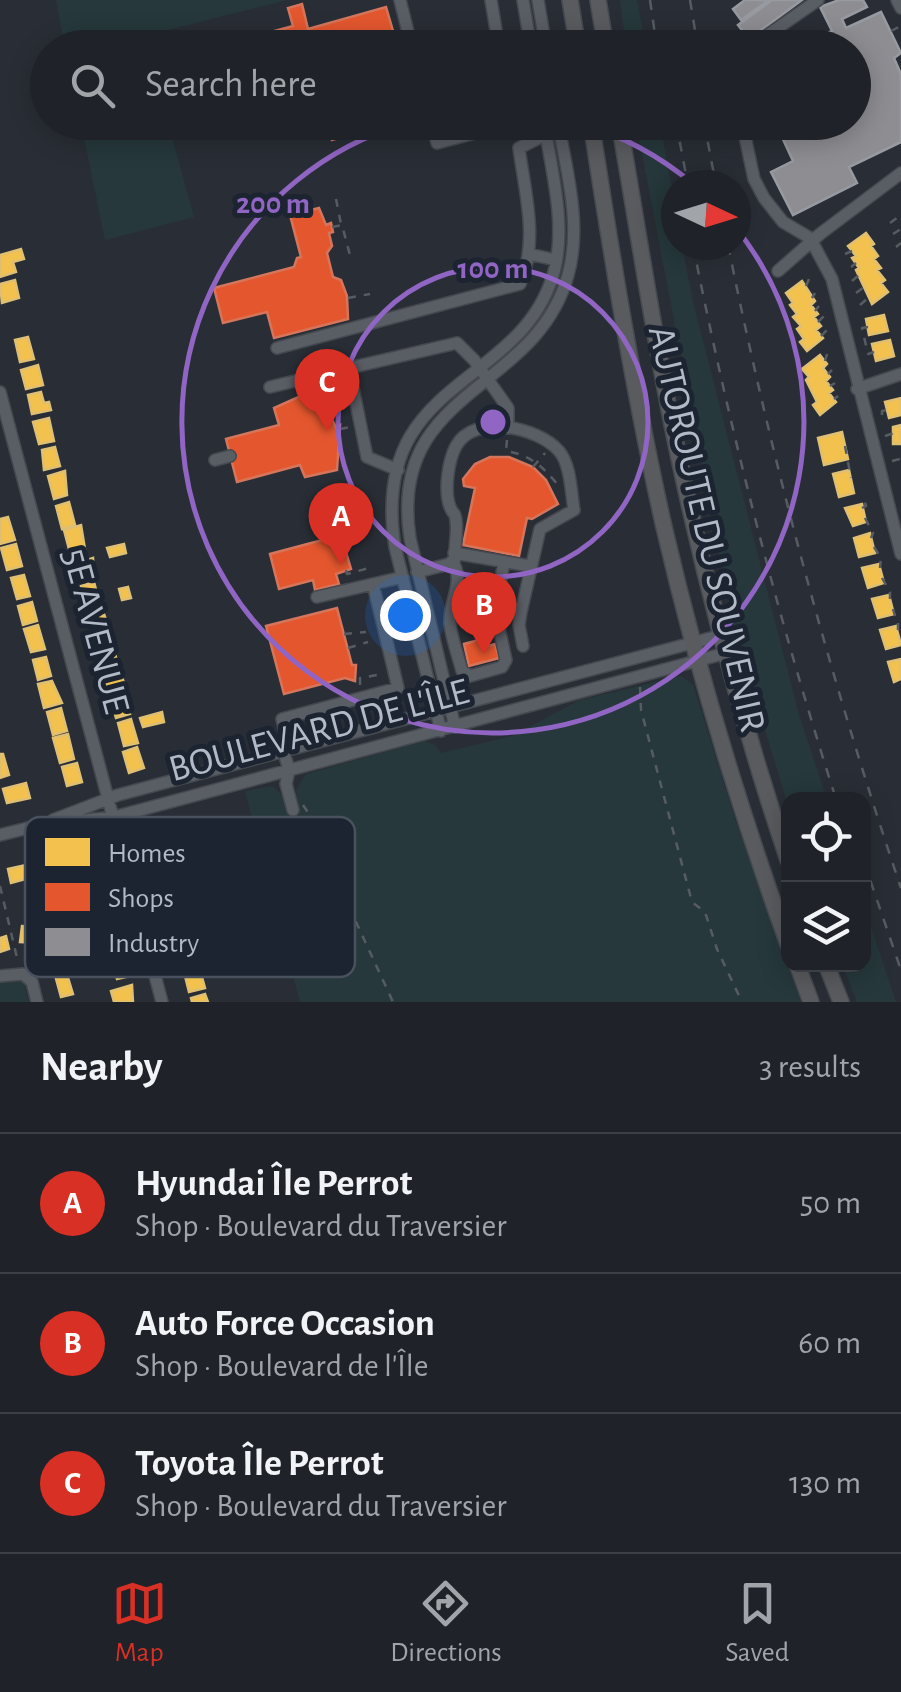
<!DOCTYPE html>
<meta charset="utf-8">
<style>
:root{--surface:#1f2228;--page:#2c2f34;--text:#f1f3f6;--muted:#a1a4a8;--line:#3c3f45;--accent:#d93025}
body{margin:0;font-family:"Alegreya Sans",sans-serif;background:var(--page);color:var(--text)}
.controls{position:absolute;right:30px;bottom:30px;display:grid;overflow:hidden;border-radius:20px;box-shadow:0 5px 25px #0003}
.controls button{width:90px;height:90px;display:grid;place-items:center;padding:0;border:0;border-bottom:2px solid var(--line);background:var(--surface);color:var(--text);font:50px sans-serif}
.compass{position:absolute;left:661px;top:170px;width:90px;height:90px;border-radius:50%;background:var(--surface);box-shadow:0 5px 25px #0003;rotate:94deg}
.you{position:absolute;left:405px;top:615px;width:35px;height:35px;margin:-25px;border:8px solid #fff;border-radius:50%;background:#1a73e8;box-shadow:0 0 0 15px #1a73e833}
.badge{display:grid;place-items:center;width:65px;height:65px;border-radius:50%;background:var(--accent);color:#fff;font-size:32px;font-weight:700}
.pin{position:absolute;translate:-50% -82px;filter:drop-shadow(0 2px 5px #0008)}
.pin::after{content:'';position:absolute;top:52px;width:35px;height:30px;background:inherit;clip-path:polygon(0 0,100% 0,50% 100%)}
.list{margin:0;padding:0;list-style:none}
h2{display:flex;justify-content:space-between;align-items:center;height:130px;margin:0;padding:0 40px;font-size:42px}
h2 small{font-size:32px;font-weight:400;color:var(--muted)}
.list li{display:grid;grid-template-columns:65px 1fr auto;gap:30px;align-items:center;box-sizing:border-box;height:140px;padding:0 40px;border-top:2px solid var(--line)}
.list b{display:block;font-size:38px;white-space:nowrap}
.list p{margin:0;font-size:32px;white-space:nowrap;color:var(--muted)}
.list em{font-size:32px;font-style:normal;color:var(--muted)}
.icon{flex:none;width:55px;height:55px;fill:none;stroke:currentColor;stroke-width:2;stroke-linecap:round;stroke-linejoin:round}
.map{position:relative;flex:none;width:901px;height:1002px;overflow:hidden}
.search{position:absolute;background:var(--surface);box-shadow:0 5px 25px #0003;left:30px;right:30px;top:30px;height:110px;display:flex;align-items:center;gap:25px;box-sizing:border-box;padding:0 35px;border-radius:55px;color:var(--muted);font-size:38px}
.sheet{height:550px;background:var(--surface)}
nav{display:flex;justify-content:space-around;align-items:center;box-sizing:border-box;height:140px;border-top:2px solid var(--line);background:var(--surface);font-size:28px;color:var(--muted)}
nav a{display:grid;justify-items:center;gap:5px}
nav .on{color:var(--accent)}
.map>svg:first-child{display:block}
.green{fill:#26383c}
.homes{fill:#f2c14e;stroke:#dfbf73;stroke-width:2.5}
.shops{fill:#e4572e;stroke:#d5755c;stroke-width:2.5}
.industry{fill:#8d8d92;stroke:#989aa2;stroke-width:2.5}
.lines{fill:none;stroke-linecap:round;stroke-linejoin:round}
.minor-casing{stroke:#45494f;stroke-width:14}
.highway-casing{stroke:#464a51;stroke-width:18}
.path{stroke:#565c62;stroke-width:2.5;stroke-dasharray:8 8;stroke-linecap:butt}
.minor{stroke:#595d64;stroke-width:11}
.highway{stroke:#595b5e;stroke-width:15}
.rail{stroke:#575b62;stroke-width:2.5;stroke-dasharray:10 10;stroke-linecap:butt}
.ring{fill:none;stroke:#9165c3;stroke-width:5}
.labels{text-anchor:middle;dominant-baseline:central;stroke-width:10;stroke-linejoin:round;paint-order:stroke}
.street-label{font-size:38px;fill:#b2bac8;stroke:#1c2431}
.key{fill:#1c2431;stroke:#49515e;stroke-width:2.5}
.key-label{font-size:28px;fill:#b2bac8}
.centre{fill:#9165c3;stroke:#1c2431;stroke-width:5}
.ring-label{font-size:30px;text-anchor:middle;font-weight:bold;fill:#9165c3;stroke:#1c2431;stroke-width:10;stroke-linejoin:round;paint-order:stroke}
</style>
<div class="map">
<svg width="901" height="1002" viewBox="0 0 901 1002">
<rect width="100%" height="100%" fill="#292e36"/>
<path class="green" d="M56,0h231l-155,39 2,8 -69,1z
M620,0h17l9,47h-20z
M81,123h87l26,94 -89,23z
M636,123h24l16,89v33h6l11,57 106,413 28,84h-39v6l-55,-179z
M681,676l12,9 4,12 40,128 64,177h-501l-55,-211 27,-5 10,9 7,17 10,-3 -3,-19 10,-16 119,-33 10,4 6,8 71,-17 68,-36z
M864,906l32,96h-39l-15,-37 22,-1z
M18,979l6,4 5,19h-29v-19z"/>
<path class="homes" d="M866,233l8,11 -3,2 7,10 -4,3 7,9 -4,2 8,10 -4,3 7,9 -16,12 -16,-34 3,-2 -7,-10 4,-2 -8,-10z
M21,249l3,10 -11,3 3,10 -16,5v-22z
M15,280l4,18 -17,5 -2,-19z
M802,281l13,20 -4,4 7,9 -4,3 7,9 -5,4 7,8 -16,13 -7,-9 4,-3 -7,-10 4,-3 -8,-9 4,-3 -7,-9 3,-2 -7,-10z
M884,315l4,16 -19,4 -3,-16z
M28,337l6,22 -14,3 -5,-22z
M890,340l4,16 -18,5 -4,-17z
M820,355l7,9 -4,4 7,9 -4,4 7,9 -4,3 7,9 -16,13 -7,-10 4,-3 -11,-22 3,-3 -7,-8z
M38,365l5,20 -17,4 -5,-19z
M41,392l3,11 5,-1 2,8 -19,4 -4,-19z
M901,398v17l-12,3 -4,-16z
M49,418l5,23 -15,3 -6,-22z
M901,425v19h-8v-17z
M842,432l6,27 -24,6 -6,-27z
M55,447l5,19 -16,4 -2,-20z
M849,470l5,23 -15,4 -6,-23z
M65,471l2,24 -13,4 -6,-23z
M69,502l6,23 -13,4 -6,-23z
M862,504l4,18 -13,4 -8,-18z
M8,517l7,23 -15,4v-25z
M81,525l4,24 -15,4 -6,-23z
M870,533l5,20 -16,4 -5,-19z
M16,544l6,22 -15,4 -6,-22z
M124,544l2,9 -16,4 -3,-9z
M86,557l1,3 6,-2 1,19 -16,4 -5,-21z
M879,564l5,19 -16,5 -6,-20z
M24,575l6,21 -13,3 -6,-21z
M94,582l6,22 -14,3 -5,-21z
M128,587l3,11 -9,2 -3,-11z
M889,595l5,19 -16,4 -6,-19z
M32,602l5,19 -14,4 -5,-19z
M104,614l5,15 -15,4 -4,-15z
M38,625l7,24 -14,3 -7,-23z
M896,626l5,19 -15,4 -6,-19z
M110,637l6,20 -13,3 -5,-20z
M46,657l5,19 -13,4 -5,-20z
M901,659v20l-7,3 -6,-20z
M118,665l7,21 -16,5 -7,-21z
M52,681l10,22 -18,5 -6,-24z
M124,692l6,22 -14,4 -6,-22z
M61,708l6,23 -14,4 -6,-23z
M162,712l2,10 -21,5 -3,-9z
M131,719l7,24 -14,3 -6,-23z
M68,734l6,25 -14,4 -7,-25z
M137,747l7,21 -15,5 -6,-21z
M0,754h3l6,21 -9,3z
M77,763l5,19 -15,4 -5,-19z
M26,783l4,15 -23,5 -4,-14z
M26,865l3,13 -18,5 -3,-14z
M22,926l19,2 -1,15 -20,-1z
M6,936l3,13 -9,3v-14z
M126,958l4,18 -13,3 -5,-18z
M194,965l2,6 4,-1 5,18 -16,4 -6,-24z
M66,971l7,23 -12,3 -6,-22z
M132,985l1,17h-19l-3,-11z
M205,994l3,8h-16l-1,-4z"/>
<path class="shops" d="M302,4l6,25 78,-22 12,41h-170l-1,-4 66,-18 -5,-18z
M249,122h62l-58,16z
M327,122h69l-64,18z
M319,208l7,17 5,-2 2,9 -4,1 3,13 -5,7 6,24 8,3 6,16 1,23 -74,19 -7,-26 -44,11 -9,-35 80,-21 3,-9 4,-1 -11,-42z
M316,389l20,38 4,-2 -3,45 -32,7 -5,-12 -63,17 -11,-43 53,-14 -5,-17z
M490,457h19l24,10 13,13 12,24 -26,15 -5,-1 -8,38 -56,-11 12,-57 -11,-2 -1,-7 12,-15z
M341,535l10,34 -15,5 3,10 -24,6 -2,-10 -34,9 -9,-35z
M337,608l15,57h4l-1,16 -10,-3 -61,16 -18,-68z
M486,638l2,8 7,-2 4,14 -30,8 -5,-22z"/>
<path class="industry" d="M745,0h24l-28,20 -8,-11z
M802,0l-53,39 -11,-14 34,-25z
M839,0h24l4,7 -25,12 4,9 35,-16 20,41 -7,5 7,16v68l-52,25 8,16 -64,32 -22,-43 22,-11 -18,-39h79v-74h-72l16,-9 3,7 31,-15 -12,-24z"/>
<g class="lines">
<g class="minor-casing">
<path id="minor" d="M400,0l12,48
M491,0l8,48
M523,0l8,48
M538,0l8,48
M897,0l4,8
M749,48l69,-48
M432,122l5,21 80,-21
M742,122l12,57 10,19 19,24 27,16 22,41 69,275
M529,254l27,6
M778,271l42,-37 81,-61
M277,348l243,-64c19,-43 5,-91 -1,-136l32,-16
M270,387l79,-19
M857,389l44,-15
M0,392l162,610
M215,460l15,-4
M398,470l-31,-13 -18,-89 108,-25 17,17 34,48v20
M454,553l76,13
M453,562c12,20 -5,41 -3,62 2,16 8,32 12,47l8,5 32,-9 4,-7 -11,-50 9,-48
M417,572l32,-8 6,-5c-1,-13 3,-26 1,-38 -1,-11 -2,-4 -6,-14 -6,-16 -2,-46 6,-61 18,-33 82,-19 103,5 12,14 12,42 15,59l-34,19 -19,83 -2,13 4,21
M317,597l86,-20
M451,611l36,7 10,-1
M455,727l-45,-189c-23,-150 126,-145 158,-263 14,-49 -1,-103 -10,-153
M441,731l-46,-184c-27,-173 130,-157 160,-279 11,-47 -4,-99 -11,-146
M293,810l-7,-26 3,-14 -6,-21 4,-10 -5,-20 116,-31 -25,-104
M53,820l65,-25 604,-160
M0,835l40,-10 74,-8 612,-164
M0,976l23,-2 9,8 5,20"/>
</g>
<g class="highway-casing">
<path id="highway" d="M570,0l8,48
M598,0l8,48
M591,122c21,136 43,272 73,405 33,142 75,281 124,417
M619,122c20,112 36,225 60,336 29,136 65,271 109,402
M797,964l14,38
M826,964l15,38"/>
</g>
<path class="path" d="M891,31l10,-5
M336,199l5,25
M890,223l11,-8
M332,227l10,-2 9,34
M893,234l8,-5
M896,247l5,-4
M845,254l7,-3
M851,267l5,-4
M852,281l7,-6
M806,286l3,-7
M856,293l8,-6
M348,298l22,-4
M812,298l3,-5
M860,305l8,-7
M815,311l4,-5
M818,322l6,-6
M868,327l-6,1 6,26 6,-2
M821,336l6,-6
M825,361l2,-7
M828,374l4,-4
M830,386l5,-3
M834,399l4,-3
M882,415v-4l5,-1
M340,429l10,-2
M885,436l9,-3
M507,440l-1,11c25,4 37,16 52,34
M845,446l6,32
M892,461l8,-2
M533,467l12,-14
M862,508l4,-2 -2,-6
M865,518l8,15 -2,5
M874,547l7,11 -1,10
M346,570l1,4 22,-6
M882,578l8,14v7
M893,609l2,7
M898,630v-7
M344,634l22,-2
M348,648l20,-6
M360,685v-7l17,-3
M640,687l1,23 51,192 13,10 12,37 25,53
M303,805l12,18 24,62 54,117
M0,886l18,76"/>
<use href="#minor" class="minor"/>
<use href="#highway" class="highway"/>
<path class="rail" d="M650,0l7,48
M690,0l8,48
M676,122l12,63
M704,122l12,63
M693,245c37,187 85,373 143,554
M728,245c44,218 102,433 173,643
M864,862l37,108"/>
</g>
<g class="ring">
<circle cx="493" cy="422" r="155"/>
<path d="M579 123A311 311 0 0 1 693 184M736 228A311 311 0 1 1 407 123"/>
</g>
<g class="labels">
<g class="street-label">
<text transform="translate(706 529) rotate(77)">AUTOROUTE DU SOUVENIR</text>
<text transform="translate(95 631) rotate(75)">5E AVENUE</text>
<text transform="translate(319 731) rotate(-15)">BOULEVARD DE L'ÎLE</text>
</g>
</g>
<rect x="25" y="817" width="330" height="160" rx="15" class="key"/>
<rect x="45" y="838" width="45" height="28" fill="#f2c14e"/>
<rect x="45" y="883" width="45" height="28" fill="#e4572e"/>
<rect x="45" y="928" width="45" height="28" fill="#8d8d92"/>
<g class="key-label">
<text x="108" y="862">Homes</text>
<text x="108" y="907">Shops</text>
<text x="108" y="952">Industry</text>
</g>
<circle cx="493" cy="422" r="15" class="centre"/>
<g class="ring-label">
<text x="273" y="213">200 m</text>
<text x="493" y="278">100 m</text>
</g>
</svg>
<div class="controls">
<button><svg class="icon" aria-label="locate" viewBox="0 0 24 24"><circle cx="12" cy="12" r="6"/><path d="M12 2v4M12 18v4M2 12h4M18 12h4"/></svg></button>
<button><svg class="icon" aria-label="layers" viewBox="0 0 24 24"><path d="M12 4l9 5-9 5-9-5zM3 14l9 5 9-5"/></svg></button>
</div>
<svg class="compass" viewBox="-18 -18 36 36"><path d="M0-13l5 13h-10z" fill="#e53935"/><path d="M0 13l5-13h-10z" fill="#a1a4a8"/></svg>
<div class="you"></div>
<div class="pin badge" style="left:341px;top:565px">A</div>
<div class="pin badge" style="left:484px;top:654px">B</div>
<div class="pin badge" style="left:327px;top:431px">C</div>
<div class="search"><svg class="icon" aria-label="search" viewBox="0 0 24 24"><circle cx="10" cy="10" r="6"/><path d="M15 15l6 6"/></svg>Search here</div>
</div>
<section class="sheet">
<h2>Nearby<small>3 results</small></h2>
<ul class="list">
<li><span class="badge">A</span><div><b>Hyundai Île Perrot</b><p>Shop · Boulevard du Traversier</p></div><em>50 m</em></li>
<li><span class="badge">B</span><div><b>Auto Force Occasion</b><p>Shop · Boulevard de l'Île</p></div><em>60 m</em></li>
<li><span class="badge">C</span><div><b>Toyota Île Perrot</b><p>Shop · Boulevard du Traversier</p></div><em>130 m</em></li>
</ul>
</section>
<nav>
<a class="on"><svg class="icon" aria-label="map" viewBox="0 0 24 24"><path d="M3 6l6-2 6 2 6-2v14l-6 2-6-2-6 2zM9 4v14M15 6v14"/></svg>Map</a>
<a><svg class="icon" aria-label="directions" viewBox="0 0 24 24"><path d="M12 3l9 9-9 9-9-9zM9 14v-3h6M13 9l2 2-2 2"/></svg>Directions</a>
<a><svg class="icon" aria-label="saved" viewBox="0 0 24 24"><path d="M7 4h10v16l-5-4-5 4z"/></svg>Saved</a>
</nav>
